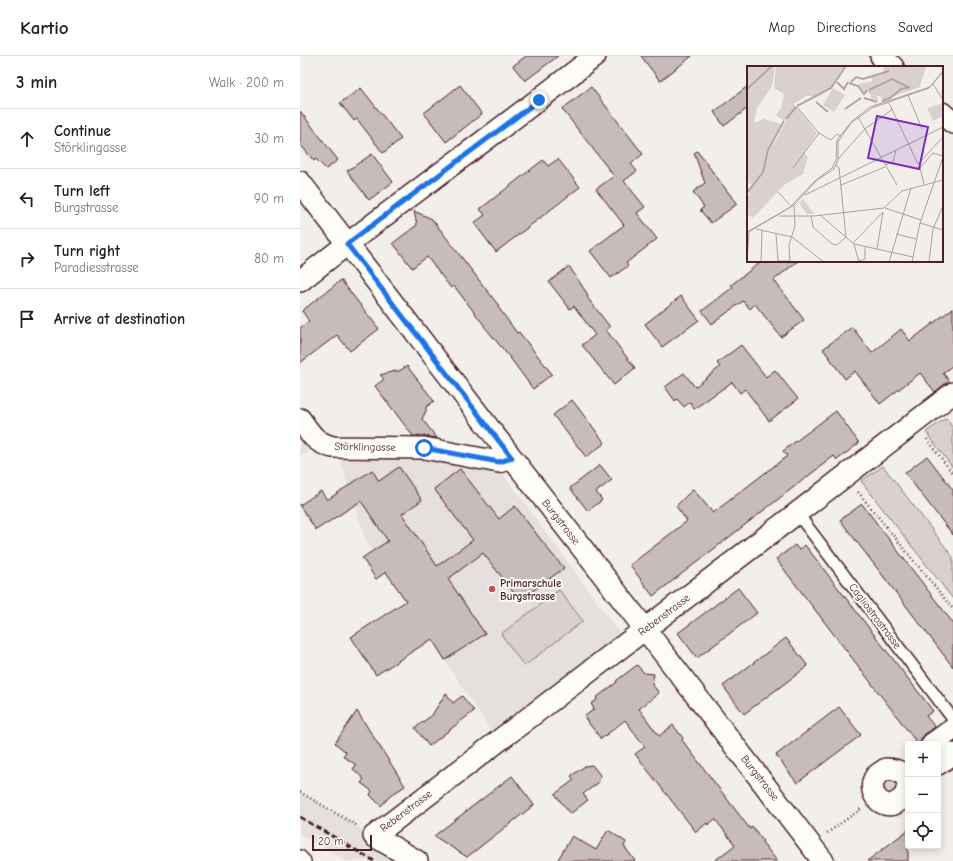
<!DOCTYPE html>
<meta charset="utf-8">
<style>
:root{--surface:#fff;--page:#f6f6f6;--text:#202124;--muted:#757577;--line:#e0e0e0}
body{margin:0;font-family:"Comic Neue",sans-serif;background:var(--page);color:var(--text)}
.controls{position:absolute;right:12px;bottom:12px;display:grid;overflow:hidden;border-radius:4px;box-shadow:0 2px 10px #0003}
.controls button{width:36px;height:36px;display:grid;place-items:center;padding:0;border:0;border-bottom:1px solid var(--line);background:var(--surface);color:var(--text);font:20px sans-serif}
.scale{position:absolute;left:12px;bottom:10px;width:60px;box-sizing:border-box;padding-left:4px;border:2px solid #4a1f2b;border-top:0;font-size:11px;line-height:14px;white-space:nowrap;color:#4a1f2b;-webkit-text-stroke:3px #fdfcf7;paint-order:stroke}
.stop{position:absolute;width:12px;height:12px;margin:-9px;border:3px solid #1a73e8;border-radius:50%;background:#fff}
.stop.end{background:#1a73e8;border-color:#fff;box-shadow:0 1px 4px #0008}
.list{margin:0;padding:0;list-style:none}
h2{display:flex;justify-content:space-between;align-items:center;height:52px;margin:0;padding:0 16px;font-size:17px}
h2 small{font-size:13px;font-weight:400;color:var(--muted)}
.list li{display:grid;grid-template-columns:26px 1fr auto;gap:12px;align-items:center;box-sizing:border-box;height:60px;padding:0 16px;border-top:1px solid var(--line)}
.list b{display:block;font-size:15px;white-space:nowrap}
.list p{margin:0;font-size:13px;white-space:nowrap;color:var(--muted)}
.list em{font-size:13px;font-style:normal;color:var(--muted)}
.icon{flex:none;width:22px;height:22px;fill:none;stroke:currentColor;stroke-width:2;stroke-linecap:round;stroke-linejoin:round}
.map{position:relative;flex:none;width:653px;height:805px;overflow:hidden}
header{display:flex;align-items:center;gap:24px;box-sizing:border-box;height:56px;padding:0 20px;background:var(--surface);border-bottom:1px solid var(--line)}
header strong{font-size:19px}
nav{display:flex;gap:22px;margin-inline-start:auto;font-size:14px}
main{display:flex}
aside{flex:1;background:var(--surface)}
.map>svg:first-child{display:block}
.built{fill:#e5dfdd}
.green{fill:#d9d0cf;stroke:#92787d}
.building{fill:#c8bbbb;stroke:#4a1f2b}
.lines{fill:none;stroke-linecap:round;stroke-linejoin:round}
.service-casing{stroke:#4a1f2b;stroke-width:14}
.minor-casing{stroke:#4a1f2b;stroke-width:24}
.path{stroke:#4a1f2b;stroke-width:2.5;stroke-dasharray:1 3;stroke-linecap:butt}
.service{stroke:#fdfcf7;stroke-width:11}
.minor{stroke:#fdfcf7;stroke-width:21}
.rail{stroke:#4a1f2b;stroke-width:3;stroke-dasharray:6 3;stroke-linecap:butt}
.route{stroke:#1a73e8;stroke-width:5}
.poi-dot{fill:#d1495b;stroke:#fdfcf7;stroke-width:1.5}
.labels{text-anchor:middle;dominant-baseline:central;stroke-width:4;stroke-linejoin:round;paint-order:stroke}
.street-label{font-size:11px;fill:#4a1f2b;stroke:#fdfcf7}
.poi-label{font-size:11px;font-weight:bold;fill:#4a1f2b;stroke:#fdfcf7;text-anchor:start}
.inset-river{fill:none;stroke:#b7a5a6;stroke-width:2}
.inset-road{fill:none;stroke:#af9c9e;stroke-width:1}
.view{fill:#7b2cbf;fill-opacity:0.15;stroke:#7b2cbf;stroke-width:2}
.inset-edge{fill:none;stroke:#4a1f2b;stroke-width:2}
</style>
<header>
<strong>Kartio</strong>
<nav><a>Map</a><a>Directions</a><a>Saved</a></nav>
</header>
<main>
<aside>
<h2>3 min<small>Walk · 200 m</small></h2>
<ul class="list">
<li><svg class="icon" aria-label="ahead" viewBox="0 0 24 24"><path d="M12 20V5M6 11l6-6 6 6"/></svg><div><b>Continue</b><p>Störklingasse</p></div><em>30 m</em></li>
<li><svg class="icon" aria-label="left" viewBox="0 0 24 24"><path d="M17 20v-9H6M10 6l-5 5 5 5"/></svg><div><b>Turn left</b><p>Burgstrasse</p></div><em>90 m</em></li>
<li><svg class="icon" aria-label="right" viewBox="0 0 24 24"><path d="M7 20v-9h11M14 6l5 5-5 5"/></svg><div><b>Turn right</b><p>Paradiesstrasse</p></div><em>80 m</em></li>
<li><svg class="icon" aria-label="arrive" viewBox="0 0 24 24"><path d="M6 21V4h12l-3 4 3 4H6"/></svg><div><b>Arrive at destination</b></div></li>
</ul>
</aside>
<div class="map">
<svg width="653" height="805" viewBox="0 0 653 805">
<rect width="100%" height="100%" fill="#f2efeb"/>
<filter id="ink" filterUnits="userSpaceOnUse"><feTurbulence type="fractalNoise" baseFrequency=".025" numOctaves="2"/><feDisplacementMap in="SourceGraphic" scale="8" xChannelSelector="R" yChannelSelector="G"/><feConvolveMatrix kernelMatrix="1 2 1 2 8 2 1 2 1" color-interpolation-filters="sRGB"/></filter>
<g filter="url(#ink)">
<path class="built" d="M0,380l8,12 -1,6 -7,1z
M122,398l76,13 124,169 -129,99 -19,-30 -108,-164 -14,-42 -13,-44z
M0,736l74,44 43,25h-70l-47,-27z"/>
<path class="green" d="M646,362l7,10v40l-27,-36z
M583,410l70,91v42l-92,-118z
M259,534l24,31 -59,45 -23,-32z
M602,717l-8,31 -21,-20z"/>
<path class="building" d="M226,0h32l-33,25 -12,-15z
M341,0h51l-32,25z
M160,29l22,29 -36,28 -22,-29z
M448,30v22l-24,18 -10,-14z
M291,31l52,67 -12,10 6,7 -13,10 21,26 -8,6 20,26 -31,24 2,3 -17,12 -21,-27 34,-26 -28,-36 18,-13 -52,-67z
M61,32l40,51 -18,14 -26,-34 -3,2 -14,-18z
M0,55l38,49 -12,9 -10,-10 -2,2 -14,-17z
M397,95l40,53 -26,19 -11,-13 4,-3 -11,-15 12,-9 -11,-30z
M72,98l21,28 -24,18 -22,-29z
M258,103l22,28 -84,65 -22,-29 11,-8 -5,-6 63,-49 5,6z
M114,155l18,8 67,87 -1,1 19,26 2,-1 33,42 -19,15 -22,-30 -27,-33v-1l-30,-39 -3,2 -24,-31 -15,11 -19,-25 24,-18z
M462,205h36l-24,19 30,40 -23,17 -26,-33 -5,5 -7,-8 -31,23 -10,-13 31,-24 -2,-2z
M269,210l19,29 -1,2 23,30 -4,3 29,38 -21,17 -32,-40 13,-10 -21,-29 -4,3 -21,-27z
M41,224l38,49 -29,22 -13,-16 -37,28v-35l9,-7 -7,-10z
M381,240l18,24 -37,27 -17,-23z
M653,252v57l-10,8 7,9 -4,1 -11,9 -15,-19 -40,31 -25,-33 -10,8 -22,-30 29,-22 20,26 29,-24 9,12z
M441,289l25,32 9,-7 23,29 -29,22 -24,-32 -5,4 -8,-11 -38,27 -4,-7 -6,5 -7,-8 -2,2 -10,-14 19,-14 11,14 25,-20 -3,-4z
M107,310l27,35 -8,6v4l-4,8 15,19 -13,-2h-11l-38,-50 9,-7 -4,-4 15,-4h4z
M272,344l33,43 -19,14 -33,-42z
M536,355l23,32 -22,17 -3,-4 -181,140 -23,-31 57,-44 -11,-15 17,-17 20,24 74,-57 -4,-5z
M627,400l26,34v45l-48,-62z
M300,409l12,15 -16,12 6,8 -14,11 -18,-23z
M99,411l23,33 -20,14 35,52 36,-26 -39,-51 26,-20 39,50 16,-13 36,47 13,15 -45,33 -8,-12 -28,-36 -35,26 37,55 -40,26 -13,-21 -56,36 -25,-38 55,-36 -20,-29 -10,7 -14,-21 26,-17 -27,-40 -45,29 -16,-24v-1l21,-14 6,9 45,-30 7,11z
M562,448l91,119v44l-113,-147z
M495,489l4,5 6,-5 128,166 -7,5 9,11 -10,7 -4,5v3l-3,2 -142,-185z
M438,532l19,25 -60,45 -19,-25z
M486,582l22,28 -64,48 -21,-28z
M337,609l7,8 10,1 -2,10 7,9 -20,16 20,27 14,-11 10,13 -1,2 68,89 2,-3 11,15 -1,1 15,19h-63l21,-16 -20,-26 -7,6 -1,-2 -11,9 -61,-78 10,-7 -20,-27 -24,19 -17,-22 10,-8 -3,-5 6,-4 -1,-2 21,-16 -1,-1z
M146,637l7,10 9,-7 12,15 -45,35 -14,-18 17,-13z
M539,651l22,28 -64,48 -21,-28z
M57,655l48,75 -15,10 -9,10 -11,-11 2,-4 -11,-8 3,-4 -11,-10 3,-4 -13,-9 3,-4 -11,-9z
M292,709l9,11 -3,7 -15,11 5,6 -18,14 -15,-20 19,-14 -3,-4 14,-10z
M212,720l22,29 -58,45 -9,7 -33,-21z
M308,774l18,12 -2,4 11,15h-78l15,-25 24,14z
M608,774v31h-41z"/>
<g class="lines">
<g class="service-casing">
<path id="service" d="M497,457l156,206
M0,800l5,5"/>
</g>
<g class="minor-casing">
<path id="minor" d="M581,0l12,11
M642,57l11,10
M0,126l212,276 133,171 178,232
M0,225c97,-77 198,-149 295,-225
M0,363c10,14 15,24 33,28l91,1 75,14 13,-4
M632,688l21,-15
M638,708l15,-10
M586,713c10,0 19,3 22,14 0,4 -2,9 -3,13 -3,3 -7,6 -11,8 -15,5 -28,-15 -18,-28 3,-3 7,-5 10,-7z
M117,805l-43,-25 423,-323 156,-120"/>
</g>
<path class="path" d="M627,383l26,35
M558,436l95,117
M0,736l56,33
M527,777l34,-24"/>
<use href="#service" class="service"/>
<use href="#minor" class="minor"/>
<path class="rail" d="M0,761l74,44"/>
</g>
</g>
<g class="lines" filter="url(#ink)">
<path class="route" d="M124,392l75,14 13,-4 -165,-214 192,-144"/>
</g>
<circle class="poi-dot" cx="192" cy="533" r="4"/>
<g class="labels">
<g class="street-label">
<text transform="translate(65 391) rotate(1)">Störklingasse</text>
<text transform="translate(261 466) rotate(52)">Burgstrasse</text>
<text transform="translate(364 559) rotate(-37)">Rebenstrasse</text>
<text transform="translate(575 560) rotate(53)">Cagliostrostrasse</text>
<text transform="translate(460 722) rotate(52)">Burgstrasse</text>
<text transform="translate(106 755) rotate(-37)">Rebenstrasse</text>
</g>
<g class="poi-label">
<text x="200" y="527">Primarschule<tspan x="200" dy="13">Burgstrasse</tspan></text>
</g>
</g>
<g transform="translate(447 10)">
<rect width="196" height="196" fill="#f2efeb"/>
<path d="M0,0h28l-3,20 -15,22 -3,15 10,-4 17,5 -10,25 23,-42 -10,14 -8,-6 5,-7 3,-14 -10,-6 2,-22h69l-14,21 -17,9h-8l-12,8 23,29 -13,20 4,4 -5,17 -19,11 -31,33 -6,-4v-17l3,-3 -3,-4 5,-6 -5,-1zM136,0h43l-6,21 -5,-2 5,2 -37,13 -3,-4h-3l1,6 -7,-1v-6l-4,-3 -3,3 -6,-11 14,-3 -1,-5 13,-4zM86,22l12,7 -11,17 -11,-7zM196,37v13l-10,5 -6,-13zM56,133l11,15h-7l-8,-11z" fill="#d9d0cf"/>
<path class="inset-river" d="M90,16l7,7 4,-7M104,16l5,-5 7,2 26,-8M102,17l9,3 6,8 3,-4M0,23l25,-23M122,24l23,-11 18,9M117,32l13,4M135,35l8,-3 11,-9 7,-1M69,36l12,10M50,40l34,-18 15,-22M98,43l16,-11M39,53l10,-12M0,127l16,-21 5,-22 16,-29"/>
<path class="inset-road" d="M186,18l10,16M161,29l14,34M142,37l29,61 25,-27M50,41l22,26 12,7 6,-6 4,2M111,51l39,68M91,93l27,-30 28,-20M138,99l8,-3 3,-12M46,102l26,-35M177,118l-4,-16 13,-15 10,3M94,119l44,-18M31,126l12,13M58,129l138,-68M137,142l18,-17 41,-11M138,142l36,12M73,149l34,29 59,13M32,150h35l70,-8M64,150l2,11 19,17 5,1 9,-8 -7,-69 -3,-3M173,157l23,7M9,163l36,8 32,25M0,166l42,-24 26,-27 17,-13 4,-8 1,-20 15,-19 18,-14 60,-20 13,-15M0,167l47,-28 23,-25 17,-11 4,-9v-18l13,-19 21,-15 57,-20 14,-17M29,168l2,27h12M149,168l20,5M106,177l30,-31M107,178l5,18M130,183l6,-37M112,195l6,-2v-13M0,196l2,-30M14,196l1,-31M43,196l-1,-17 6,-19 -1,-21M142,196l22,-74M165,196l8,-39 23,-66M182,196l4,-33 10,-23"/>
<path class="view" d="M130,50l51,11 -9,42 -51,-11z"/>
<rect width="196" height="196" class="inset-edge"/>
</g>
</svg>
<div class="controls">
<button>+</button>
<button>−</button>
<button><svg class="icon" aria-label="locate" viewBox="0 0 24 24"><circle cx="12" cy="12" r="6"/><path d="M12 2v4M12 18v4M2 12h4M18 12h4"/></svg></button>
</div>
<div class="scale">20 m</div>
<div class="stop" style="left:124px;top:392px"></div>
<div class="stop end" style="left:239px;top:44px"></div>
</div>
</main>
